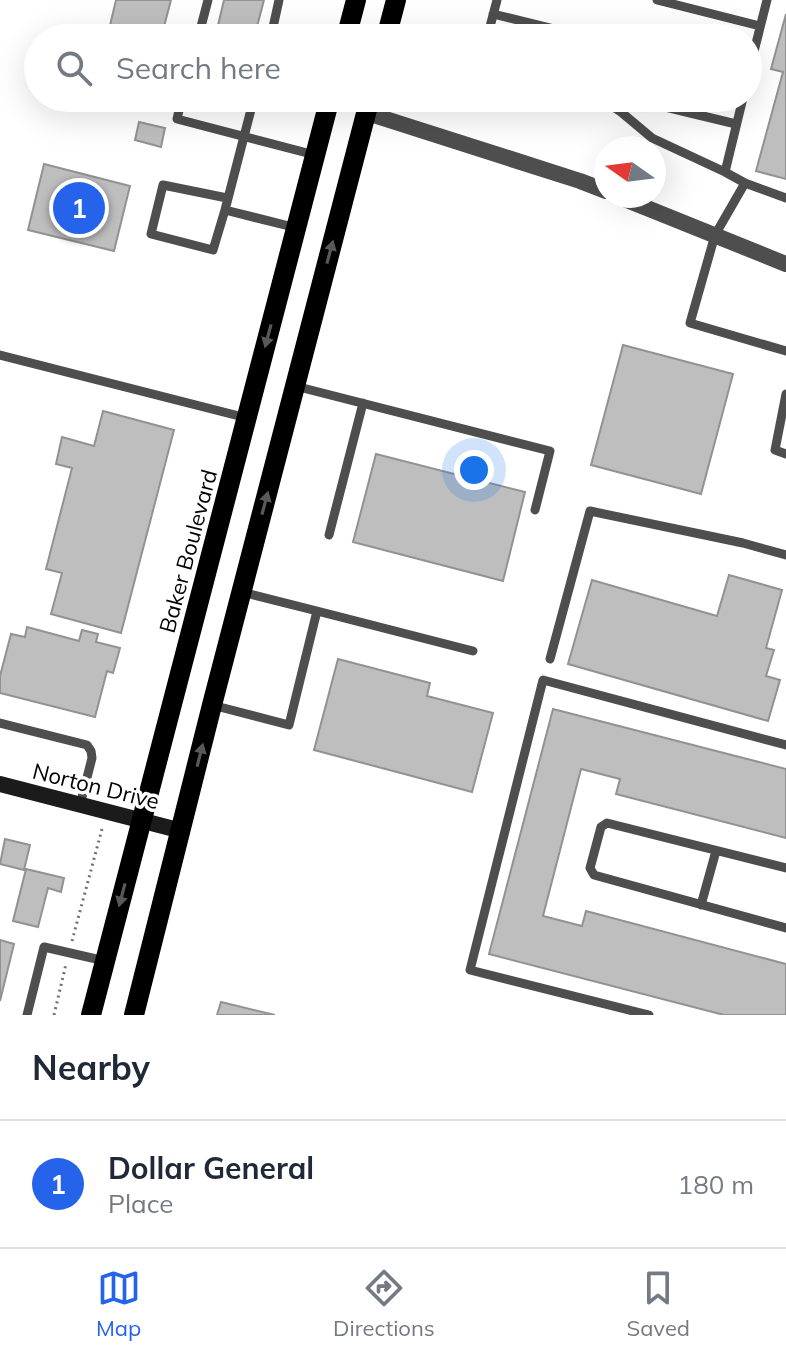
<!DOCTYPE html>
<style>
:root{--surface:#fff;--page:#f2f2f3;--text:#1f2937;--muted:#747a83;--line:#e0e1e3;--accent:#2563eb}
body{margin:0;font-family:Mulish,sans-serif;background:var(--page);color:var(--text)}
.compass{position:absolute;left:594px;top:136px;width:72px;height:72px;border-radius:50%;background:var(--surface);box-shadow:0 8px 32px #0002;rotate:284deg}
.you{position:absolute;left:474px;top:470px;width:28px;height:28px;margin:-20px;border:6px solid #fff;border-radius:50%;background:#1a73e8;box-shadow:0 0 0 12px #1a73e833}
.badge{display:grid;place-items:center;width:52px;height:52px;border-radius:50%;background:var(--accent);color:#fff;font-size:26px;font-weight:700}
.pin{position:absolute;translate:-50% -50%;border:4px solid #fff;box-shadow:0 2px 8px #0006}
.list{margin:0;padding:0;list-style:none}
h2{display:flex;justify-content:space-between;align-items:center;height:104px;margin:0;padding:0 32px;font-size:34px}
h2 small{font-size:26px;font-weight:400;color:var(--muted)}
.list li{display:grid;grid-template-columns:52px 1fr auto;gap:24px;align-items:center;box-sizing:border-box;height:128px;padding:0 32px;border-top:2px solid var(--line)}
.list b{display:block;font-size:30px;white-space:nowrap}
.list p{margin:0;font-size:26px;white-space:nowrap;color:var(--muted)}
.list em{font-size:26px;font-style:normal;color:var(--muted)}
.icon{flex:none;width:44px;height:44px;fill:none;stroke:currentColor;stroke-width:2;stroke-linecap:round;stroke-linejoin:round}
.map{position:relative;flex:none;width:786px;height:1015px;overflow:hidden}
.search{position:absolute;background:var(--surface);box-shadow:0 8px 32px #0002;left:24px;right:24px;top:24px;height:88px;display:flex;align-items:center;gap:20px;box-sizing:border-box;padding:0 28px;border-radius:44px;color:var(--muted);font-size:30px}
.sheet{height:232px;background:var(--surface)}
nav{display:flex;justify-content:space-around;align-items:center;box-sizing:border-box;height:112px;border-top:2px solid var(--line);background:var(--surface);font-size:22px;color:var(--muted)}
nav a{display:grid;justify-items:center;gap:4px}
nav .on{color:var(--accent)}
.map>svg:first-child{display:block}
.building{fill:#bebebe;stroke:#929292;stroke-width:2}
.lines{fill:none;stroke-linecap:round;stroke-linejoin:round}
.path{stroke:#707070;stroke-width:3;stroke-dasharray:2 4;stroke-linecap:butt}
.lane{stroke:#4e4e4e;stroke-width:9}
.street{stroke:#4e4e4e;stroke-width:16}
.secondary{stroke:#1b1b1b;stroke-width:16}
.primary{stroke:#000;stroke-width:20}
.oneway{fill:#595959}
.labels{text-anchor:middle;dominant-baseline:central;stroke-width:7;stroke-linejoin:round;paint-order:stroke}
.street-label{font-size:22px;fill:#000;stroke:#fff}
</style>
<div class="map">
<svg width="786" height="1015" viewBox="0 0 786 1015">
<rect width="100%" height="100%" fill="#fff"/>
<path class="building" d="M116,0h55l-10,38h-54z
M224,0h40l-10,38h-39z
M786,14v165l-30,-8 27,-99 -12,-3z
M139,122l26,6 -4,19 -26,-7z
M44,164l86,22 -16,65 -86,-21z
M623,345l110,29 -32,120 -110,-29z
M103,411l71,19 -53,203 -70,-19 11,-41 -16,-4 26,-101 -16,-4 6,-27 32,9z
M376,454l149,38 -22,89 -150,-39z
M729,575l53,15 -16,58 8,2 -8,26 14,4 -12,41 -200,-57 24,-84 125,36z
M27,627l52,14 3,-11 16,4 -2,8 24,6 -7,25 -6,-2 -12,46 -95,-24v-17l11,-42 14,3z
M338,659l92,24 -3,13 66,17 -21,79 -158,-42z
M553,709l233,60v69l-170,-44 4,-15 -39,-10 -38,147 39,10 4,-15 200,53v51h-62l-235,-61z
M5,839l25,6 -6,25 -24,-6z
M26,869l38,9 -3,14 -13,-4 -10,39 -25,-6z
M0,940l14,4 -14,57z
M221,1002l54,13h-58z"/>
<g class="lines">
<path class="path" d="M72,941l30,-112
M54,1015l12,-51"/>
<path class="lane" d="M657,0l103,26
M493,14l98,24
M272,32l7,-32
M198,38l10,-38
M270,38l2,-6 27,6
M487,38l10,-38
M748,75l19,-75
M182,98l-5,21 138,36
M254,98l-29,112 72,18
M600,98l21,14 31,26 73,34
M628,98l108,26
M743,98l-18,74 20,11
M786,198l-41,-15 -30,52 -25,88 96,28
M225,210l-12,40 -62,-16 12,-49 64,13
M0,355l247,63
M295,386l255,65 -15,59
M786,394l-11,56 11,4
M329,535l34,-132
M317,611l156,40
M550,659l40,-148 153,32 43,12
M212,705l77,20 28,-114 -75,-19
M0,723l87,22 4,6 1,7 -12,47
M786,868l-179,-45 -6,4 -11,41 4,7 192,53
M701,905l15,-54
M27,1015l17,-68 61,14
M649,1015l-179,-45 73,-290 243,65"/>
<path class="street" d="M367,113l213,68 26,10
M617,196l169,68"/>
<path class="secondary" d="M0,784l182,47"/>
<path class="primary" d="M346,38l10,-38
M386,38l10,-38
M91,1015l239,-917
M134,1015l78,-310 158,-607"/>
</g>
<defs><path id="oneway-solid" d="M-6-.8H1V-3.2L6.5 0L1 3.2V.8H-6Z" transform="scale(2)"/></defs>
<g class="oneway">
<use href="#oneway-solid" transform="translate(330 252) rotate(-75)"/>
<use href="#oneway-solid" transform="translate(268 336) rotate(105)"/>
<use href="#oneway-solid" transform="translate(265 503) rotate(-75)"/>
<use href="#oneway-solid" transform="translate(200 755) rotate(-76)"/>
<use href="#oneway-solid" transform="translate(122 895) rotate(105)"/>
</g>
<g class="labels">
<g class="street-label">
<text transform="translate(188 551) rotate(-75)">Baker Boulevard</text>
<text transform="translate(96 786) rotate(14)">Norton Drive</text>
</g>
</g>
</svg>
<svg class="compass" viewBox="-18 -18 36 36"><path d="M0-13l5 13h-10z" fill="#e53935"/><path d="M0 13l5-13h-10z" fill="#747a83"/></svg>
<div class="you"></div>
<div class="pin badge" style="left:79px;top:208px">1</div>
<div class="search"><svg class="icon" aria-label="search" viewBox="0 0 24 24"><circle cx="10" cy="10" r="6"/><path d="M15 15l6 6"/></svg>Search here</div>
</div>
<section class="sheet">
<h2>Nearby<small></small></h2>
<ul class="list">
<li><span class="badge">1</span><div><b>Dollar General</b><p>Place</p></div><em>180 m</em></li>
</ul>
</section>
<nav>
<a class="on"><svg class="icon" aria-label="map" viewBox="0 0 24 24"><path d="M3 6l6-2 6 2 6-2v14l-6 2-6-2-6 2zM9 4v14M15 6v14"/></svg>Map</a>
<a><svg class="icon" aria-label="directions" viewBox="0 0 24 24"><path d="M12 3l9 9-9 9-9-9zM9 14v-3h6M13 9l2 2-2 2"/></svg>Directions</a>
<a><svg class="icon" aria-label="saved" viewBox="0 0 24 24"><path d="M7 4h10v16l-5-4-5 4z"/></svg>Saved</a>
</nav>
